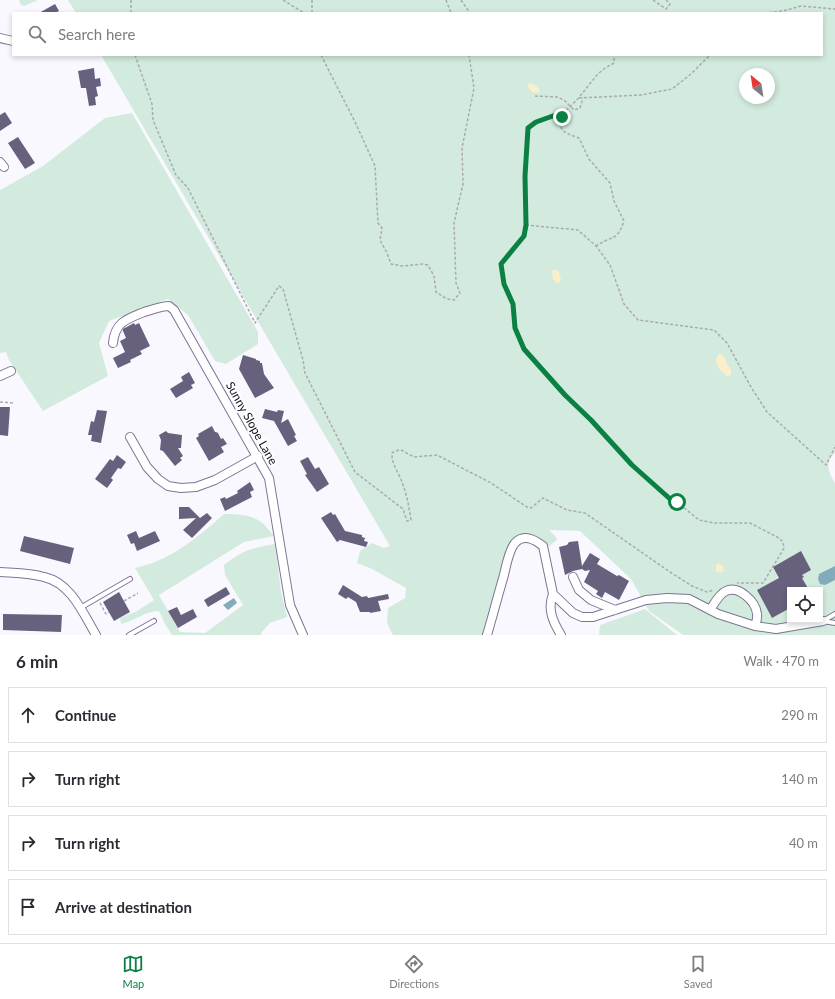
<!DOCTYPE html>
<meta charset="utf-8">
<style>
:root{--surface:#fff;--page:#f7f7f7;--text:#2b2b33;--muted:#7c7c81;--line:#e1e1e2;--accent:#0b8043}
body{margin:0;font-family:Lato,sans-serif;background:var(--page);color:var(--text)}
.controls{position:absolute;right:12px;bottom:12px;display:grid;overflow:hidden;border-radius:0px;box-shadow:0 2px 6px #0003}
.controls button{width:36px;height:36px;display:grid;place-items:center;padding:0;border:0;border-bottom:1px solid var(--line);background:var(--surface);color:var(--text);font:20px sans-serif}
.compass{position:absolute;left:739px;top:68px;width:36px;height:36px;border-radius:50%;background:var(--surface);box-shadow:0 2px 6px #0003;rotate:330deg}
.stop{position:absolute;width:12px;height:12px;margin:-9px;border:3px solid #0b8043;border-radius:50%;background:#fff}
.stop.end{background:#0b8043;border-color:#fff;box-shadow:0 1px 4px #0008}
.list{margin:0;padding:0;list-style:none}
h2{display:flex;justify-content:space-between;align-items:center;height:52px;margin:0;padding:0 16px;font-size:17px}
h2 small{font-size:13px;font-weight:400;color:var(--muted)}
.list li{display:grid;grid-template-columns:26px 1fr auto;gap:12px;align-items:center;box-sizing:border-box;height:56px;margin:0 8px 8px;padding:0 8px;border:1px solid var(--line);border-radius:0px}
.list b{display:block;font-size:15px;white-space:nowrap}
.list em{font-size:13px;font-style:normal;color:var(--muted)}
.icon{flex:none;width:22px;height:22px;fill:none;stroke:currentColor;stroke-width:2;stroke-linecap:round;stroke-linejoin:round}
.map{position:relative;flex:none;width:835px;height:635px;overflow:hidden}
.search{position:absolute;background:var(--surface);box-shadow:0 2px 6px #0003;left:12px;right:12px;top:12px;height:44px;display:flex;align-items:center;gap:10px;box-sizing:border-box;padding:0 14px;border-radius:0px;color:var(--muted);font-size:15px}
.sheet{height:308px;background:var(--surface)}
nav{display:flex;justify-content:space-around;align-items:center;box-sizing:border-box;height:56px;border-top:1px solid var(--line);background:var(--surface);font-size:11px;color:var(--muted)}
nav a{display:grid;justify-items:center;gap:2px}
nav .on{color:var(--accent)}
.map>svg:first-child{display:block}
.green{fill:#d2ebde;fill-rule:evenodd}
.sand{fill:#f9efca}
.water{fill:#83abb9}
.building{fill:#68617e}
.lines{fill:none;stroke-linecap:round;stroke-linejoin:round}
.service-casing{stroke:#7d7594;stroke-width:6}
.minor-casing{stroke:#7d7594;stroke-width:10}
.path{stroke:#aba9b2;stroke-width:1.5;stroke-dasharray:3 2;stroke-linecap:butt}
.service{stroke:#fff;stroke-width:4}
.minor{stroke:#fff;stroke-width:8}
.route{stroke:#0b8043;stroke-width:5}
.labels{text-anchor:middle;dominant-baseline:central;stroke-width:4;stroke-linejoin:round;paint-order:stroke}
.street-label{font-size:12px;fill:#15111d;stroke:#fff}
</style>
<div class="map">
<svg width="835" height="635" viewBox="0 0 835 635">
<rect width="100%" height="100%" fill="#f9f8ff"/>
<path class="green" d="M19,0h19l-14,6 -4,-2z
M68,0h767v453c-11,9 -6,20 0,30v152h-152l-34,-24 -18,-32 -51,-48 -31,-1 7,7 1,3 -8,6 -22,-11 -17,11 -26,89h-91l-6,-12 1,-15 17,-10 1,-10 -34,-19 -15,-6 3,-12 12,-8 12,5 6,-2 -289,-491h721v-42h-746zM745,74h24v24h-24zM790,590h30v30h-30z
M132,113l126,219v12l-32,20 -11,-3 -27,-46 -20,-16 -59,22 -10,22 9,33 -65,35 -34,-51 -3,-8 -6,1v-163l43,-24 62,-48z
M224,514c11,0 27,0 37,8 5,3 9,10 13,14l-30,6 -85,53 21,37 25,1 38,-28 -18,-30 -1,-10c19,-15 28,-17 51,-21l6,48 6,25 -17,6 -9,10 1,2h-90l-7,-11 -6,-13c-14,0 -24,10 -38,13l-1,-6 17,-7 17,-11 -19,-32c35,-7 63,-31 89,-54z
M645,609l32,26h-78l1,-10z"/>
<path class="sand" d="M529,83c5,0 10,4 11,9l-6,1 -5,-4 -1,-4z
M552,270h3l3,1 3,7 -2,5h-2l-4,-3z
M720,353c7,4 5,11 11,16v6l-4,1c-7,-6 -16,-13 -7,-23z
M719,563c3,2 5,4 5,8l-3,2 -5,-2v-6z"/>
<path class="water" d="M835,566v14l-10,5 -5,-1 -2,-5 1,-5z
M234,598l3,5 -9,7 -5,-5z"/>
<path class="building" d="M55,4l4,7 -4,2h-16z
M94,68l1,11 5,-1 1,8 -5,1 2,9 -3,1 1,8 -7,1 -3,-18h-5l-3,-17z
M5,112l7,11 -12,8v-16z
M18,137l17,26 -10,6 -17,-26z
M134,323l1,2 4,-2 11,23 -10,5 2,3 -12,6 1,2 -13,6 -5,-10 12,-6 -5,-11 6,-3 -3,-7v-2z
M243,355l13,4v1l4,1v2h2l2,11 10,14 -19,10 -16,-29z
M189,372l6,11 -4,2 2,3 -17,10 -6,-9 13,-8 -2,-4z
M0,407h10l-2,29 -8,-1z
M265,409l12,3 1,-2 6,1 -3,12 7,-4 8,16 -2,1 3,5 -9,5 -14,-25 -12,-3z
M97,410l10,1 -6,32 -10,-2 1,-6h-4l3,-14 3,1z
M212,426l3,6h1l2,1 3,6 2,-1 4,6 -6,3 3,5 -15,9 -13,-23 3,-2 -1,-2z
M166,431l2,2 14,2 -1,13h-3l5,8 -3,2 2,2 -7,6 -12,-15 -3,-1 1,-10 -2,-5z
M117,455l9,7 -5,7 -3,-1 -7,10 2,2 -6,8 -12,-9 15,-20 3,2z
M308,457l7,12 4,-2 10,17 -12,8 -12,-17 2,-1 -7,-13z
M250,482l4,8 -4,2 2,5 -27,14 -5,-12 5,-2 1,2 12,-6 -1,-2z
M179,507h10l11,11 7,-5 5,5 -20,20 -9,-8 13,-12 -17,1z
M331,512l2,3 2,-1 10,17 17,4v2l3,1 -1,3 4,1 -2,5 -26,-7 -3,2 -16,-24z
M136,531l3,7 16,-7 5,10 -23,10 -3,-8 -3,1 -4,-9z
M24,536l50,12 -4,16 -50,-13z
M578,541l4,25 8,-13 10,6 -3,5 20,12 2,-1 10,6 -10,19 -14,-8 -3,6 -6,-4 2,-3 -14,-9 6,-12 -5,1 -3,-2 -9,2 -8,4 -6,-28 8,-2 2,-3z
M801,551l10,19 -9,5 2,2 -2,1 7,12h-19v18l-18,10 -15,-28 22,-12 -6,-11z
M343,585l19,12 5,-1 1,2 20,-4 1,5 -11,2 3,10 -11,2v-1h-10l-4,-10 -8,-5 -2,2 -8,-5z
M226,587l4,7 -22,13 -4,-7z
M119,592l11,20 -16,9 -11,-19z
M177,607l4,8 12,-6 4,8 -19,11 -10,-17z
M3,614l59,1 -1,17 -58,-2z"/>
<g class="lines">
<g class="service-casing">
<path id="service" d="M80,608l50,-29
M823,621l12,-7
M823,621l12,2
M129,635l25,-14"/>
</g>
<g class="minor-casing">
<path id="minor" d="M0,38l13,3
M0,162l4,5
M113,343c2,-21 14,-24 31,-31 9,-2 16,-6 25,-6l5,4 95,168 21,127 13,30
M0,376l11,-5
M130,437l17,30 11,12 10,7 13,2 15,-1 19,-7 43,-24
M0,572c14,1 30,1 44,5 27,6 39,36 52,58
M573,577l6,13 12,10 24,10
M553,594c-6,15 0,28 8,41
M710,610c4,-6 9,-16 16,-19 13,-6 30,11 31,23 1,4 -1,9 -2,12
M487,635c6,-20 11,-40 17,-60 2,-9 5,-25 11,-32 9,-10 20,-3 28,3l10,48 20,19 9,4h11l53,-17 21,-2 22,1 29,15 37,12 21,3 47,-8"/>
</g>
<path class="path" d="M283,0l21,13
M446,0l5,13
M461,0l9,13
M653,0l13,9 4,-5 -4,-4
M131,13v-13
M312,13v-13
M764,13l19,-2 18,-5 34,3
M135,55l17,49 1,16 23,55 12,13 67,135 24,-37 4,3 20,71 2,13 50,99 48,37 4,12 4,-1c-2,-13 -4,-25 -9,-38 -3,-9 -11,-19 -10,-29l3,-2 6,-1 13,7 23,-2 54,28 36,24 4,1 12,-10 24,12 18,3 85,59 22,14 15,6 7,-2
M321,55l35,69 19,42 3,57 4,5 -2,12 7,13 4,11 11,2 21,-2 5,1 6,11 2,16 11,7 7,1 6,-7 -4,-10 -2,-60 9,-39 -1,-36 12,-60 -5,-33
M612,55h2v8c-5,3 -11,6 -16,11 -11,12 -19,26 -33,37 -10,7 -25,9 -37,17l-3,48 1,49 -2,11 -23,29 3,19 9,20 2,24 8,21 42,46 26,26 41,44 37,34 8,3 22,18 15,3h36l29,15 4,4 1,6 -4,7 -17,28h-26
M535,96l22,1 7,3 10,10 6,-2 3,-10
M579,98l62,-3 31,-6 19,-15 19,-19
M563,112c-6,19 -1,20 16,26l10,21 21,24 4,18 10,20c-7,21 -12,14 -28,25
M526,225l52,5 18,16 14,19 14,39 14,16 76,10 13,13 24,44 16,25 59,53 9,-18
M0,402l14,1
M124,601l14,-8
M100,603l6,11 3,-2"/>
<use href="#service" class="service"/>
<use href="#minor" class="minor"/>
</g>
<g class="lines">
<path class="route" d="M562,117l2,-5 -28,10 -8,6 -3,48 1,49 -2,11 -23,28 3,20 9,20 2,24 9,21 41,46 26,25 41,45 37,33 8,4"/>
</g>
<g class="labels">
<g class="street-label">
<text transform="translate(252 423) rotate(61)">Sunny Slope Lane</text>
</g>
</g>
</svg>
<div class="controls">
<button><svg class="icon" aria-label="locate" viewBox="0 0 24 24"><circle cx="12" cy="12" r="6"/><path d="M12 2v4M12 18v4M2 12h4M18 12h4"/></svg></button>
</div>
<svg class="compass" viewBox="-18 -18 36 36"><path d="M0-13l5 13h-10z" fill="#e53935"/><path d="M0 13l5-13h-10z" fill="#7c7c81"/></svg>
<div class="stop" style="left:677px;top:502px"></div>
<div class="stop end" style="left:562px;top:117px"></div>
<div class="search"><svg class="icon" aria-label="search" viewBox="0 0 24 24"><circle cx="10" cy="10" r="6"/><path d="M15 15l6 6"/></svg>Search here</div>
</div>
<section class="sheet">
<h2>6 min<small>Walk · 470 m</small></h2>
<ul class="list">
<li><svg class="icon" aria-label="ahead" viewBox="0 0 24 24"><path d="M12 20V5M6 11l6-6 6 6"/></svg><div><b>Continue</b></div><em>290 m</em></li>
<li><svg class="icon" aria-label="right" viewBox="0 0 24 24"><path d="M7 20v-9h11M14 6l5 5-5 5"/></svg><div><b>Turn right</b></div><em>140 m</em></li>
<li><svg class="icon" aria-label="right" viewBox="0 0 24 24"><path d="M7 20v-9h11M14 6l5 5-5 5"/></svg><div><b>Turn right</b></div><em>40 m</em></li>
<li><svg class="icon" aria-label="arrive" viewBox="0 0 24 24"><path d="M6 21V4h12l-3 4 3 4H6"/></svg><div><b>Arrive at destination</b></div></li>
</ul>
</section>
<nav>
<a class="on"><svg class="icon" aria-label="map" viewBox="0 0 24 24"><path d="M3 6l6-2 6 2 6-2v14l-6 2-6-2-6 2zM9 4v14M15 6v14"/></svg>Map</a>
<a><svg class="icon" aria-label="directions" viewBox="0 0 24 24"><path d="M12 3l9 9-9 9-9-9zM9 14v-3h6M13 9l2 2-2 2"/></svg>Directions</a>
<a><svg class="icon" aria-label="saved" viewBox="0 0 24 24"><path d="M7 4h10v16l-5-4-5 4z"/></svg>Saved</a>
</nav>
